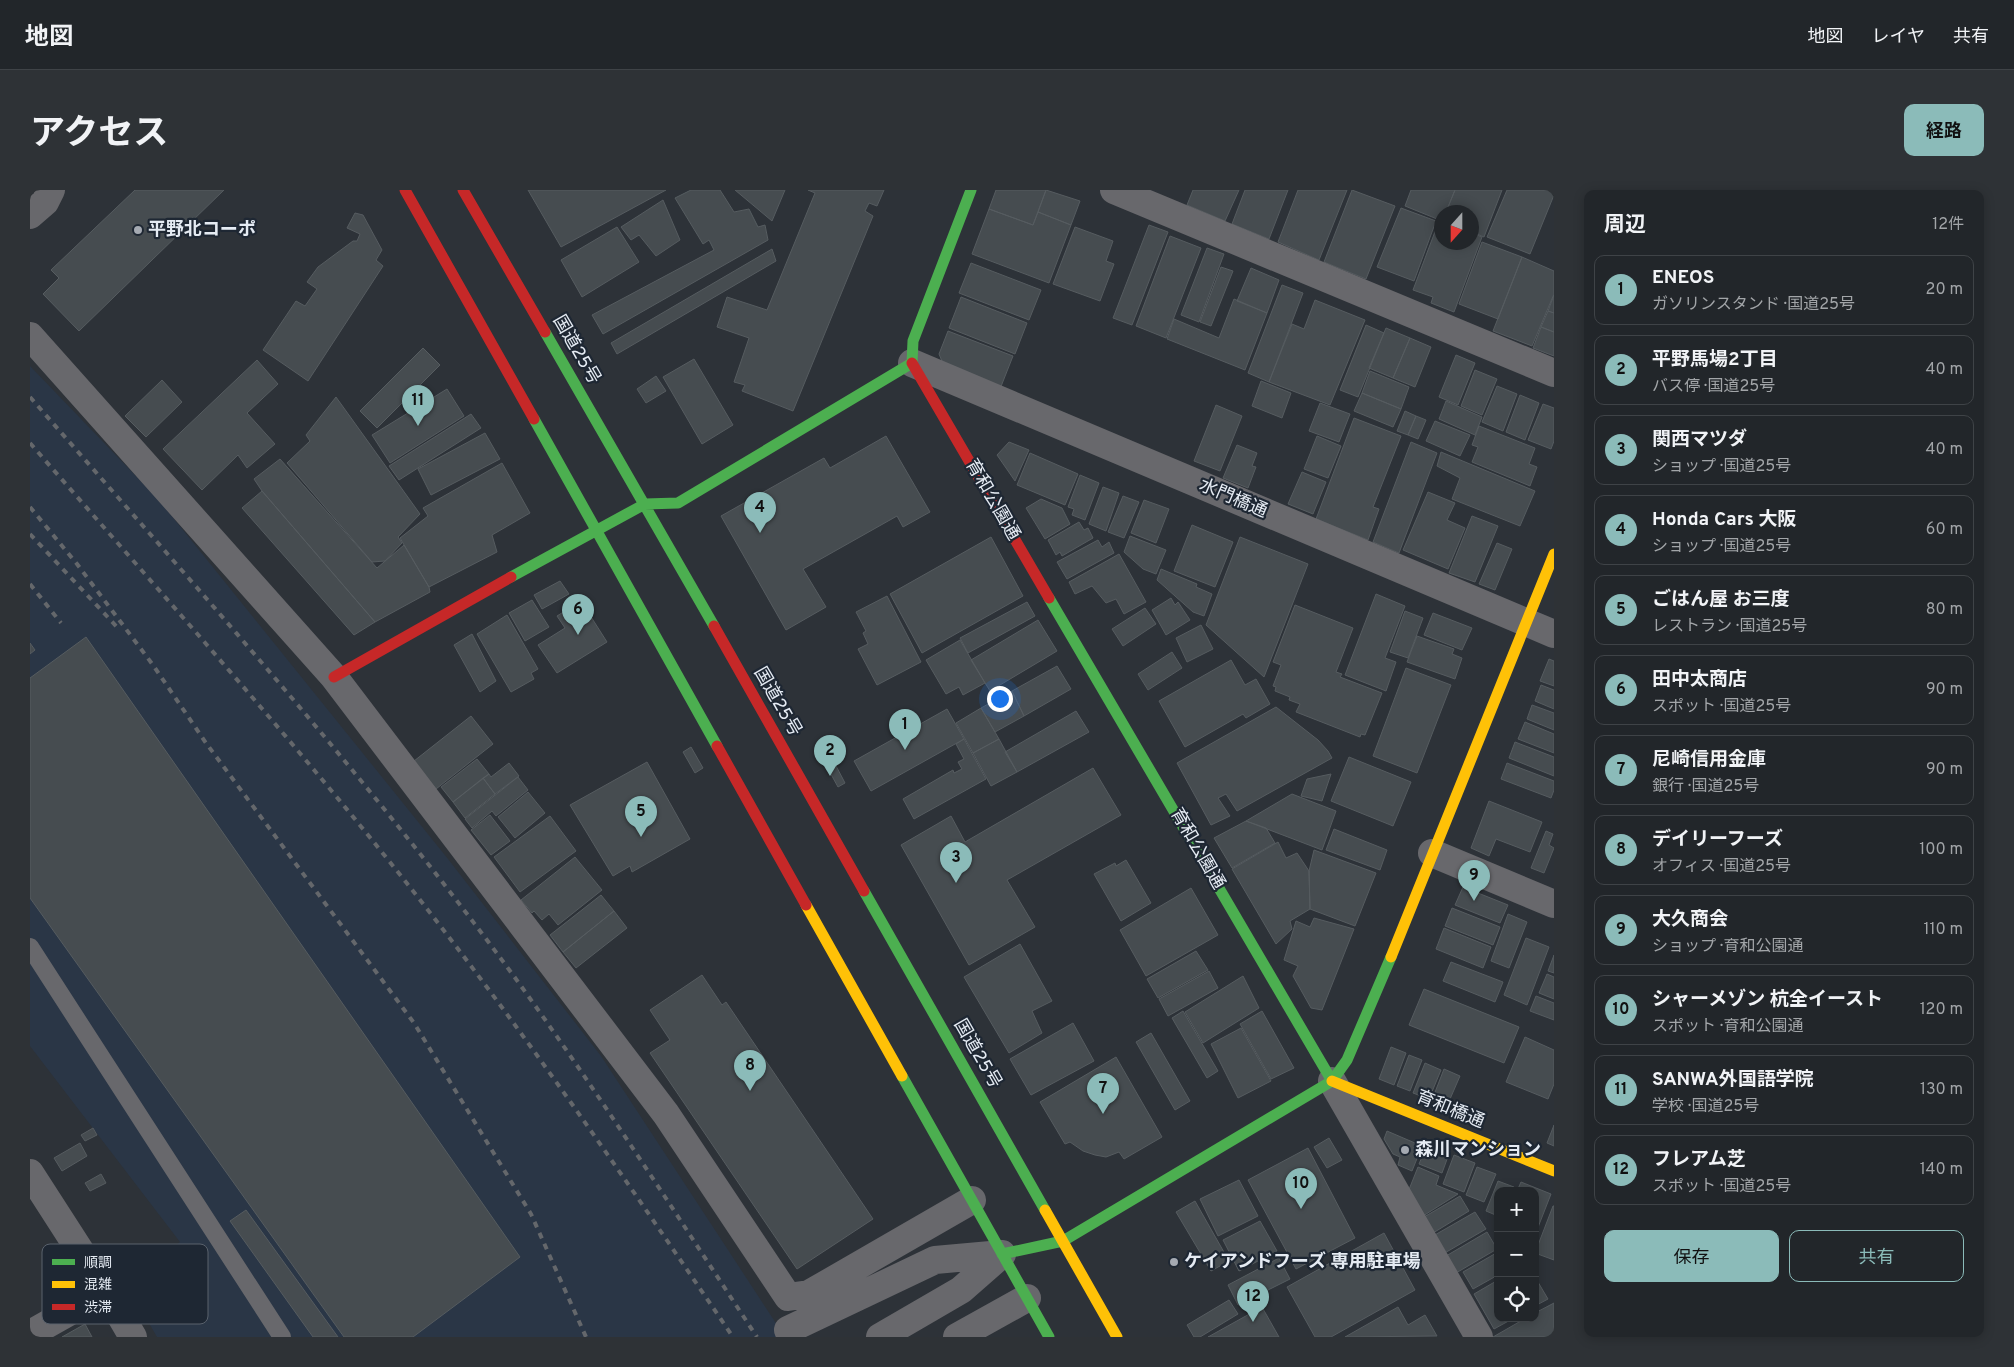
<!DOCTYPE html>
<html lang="ja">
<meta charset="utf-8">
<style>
:root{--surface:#22262a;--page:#2e3236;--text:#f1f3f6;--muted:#a2a5a8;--line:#3f4347;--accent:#8bbbb9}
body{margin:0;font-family:Overpass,"Noto Sans JP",sans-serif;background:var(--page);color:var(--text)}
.controls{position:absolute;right:15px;bottom:15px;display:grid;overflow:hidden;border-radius:10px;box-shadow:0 2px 12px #0003}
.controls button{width:45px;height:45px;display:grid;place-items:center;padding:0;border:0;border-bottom:1px solid var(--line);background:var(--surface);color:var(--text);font:25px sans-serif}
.compass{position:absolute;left:1404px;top:15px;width:45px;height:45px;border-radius:50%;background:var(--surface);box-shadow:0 2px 12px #0003;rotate:201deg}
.you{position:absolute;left:969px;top:508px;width:18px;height:18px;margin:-12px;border:4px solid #fff;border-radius:50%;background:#1a73e8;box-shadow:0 0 0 8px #1a73e833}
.badge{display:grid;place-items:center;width:32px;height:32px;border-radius:50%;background:var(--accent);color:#111;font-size:16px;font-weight:700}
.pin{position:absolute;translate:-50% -41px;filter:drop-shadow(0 1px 2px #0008)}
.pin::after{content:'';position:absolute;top:26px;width:18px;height:15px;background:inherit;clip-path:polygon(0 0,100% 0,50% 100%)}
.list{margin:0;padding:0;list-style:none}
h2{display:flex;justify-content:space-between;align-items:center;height:65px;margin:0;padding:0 20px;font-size:21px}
h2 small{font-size:16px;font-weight:400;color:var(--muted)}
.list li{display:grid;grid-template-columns:32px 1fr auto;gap:15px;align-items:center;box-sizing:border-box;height:70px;margin:0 10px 10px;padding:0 10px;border:1px solid var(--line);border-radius:10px}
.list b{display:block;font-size:19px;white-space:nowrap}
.list p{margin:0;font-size:16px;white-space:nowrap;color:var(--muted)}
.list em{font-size:16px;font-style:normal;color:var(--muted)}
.actions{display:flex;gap:10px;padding:15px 20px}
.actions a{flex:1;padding:11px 0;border:1px solid var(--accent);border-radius:10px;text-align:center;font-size:18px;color:var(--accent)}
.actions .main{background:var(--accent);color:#111}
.icon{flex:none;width:28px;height:28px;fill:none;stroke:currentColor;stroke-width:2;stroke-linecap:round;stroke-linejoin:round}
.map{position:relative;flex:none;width:1524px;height:1147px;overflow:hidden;border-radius:10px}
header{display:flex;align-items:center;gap:30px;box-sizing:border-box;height:70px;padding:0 25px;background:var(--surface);border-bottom:1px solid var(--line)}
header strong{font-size:24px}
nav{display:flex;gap:28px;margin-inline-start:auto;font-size:18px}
.intro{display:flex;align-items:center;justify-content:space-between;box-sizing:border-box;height:120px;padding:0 30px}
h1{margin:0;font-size:35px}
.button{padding:12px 22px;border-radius:10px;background:var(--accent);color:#111;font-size:18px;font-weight:700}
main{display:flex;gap:30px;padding:0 30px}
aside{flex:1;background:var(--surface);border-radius:10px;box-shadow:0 2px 12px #0003}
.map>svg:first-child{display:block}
.built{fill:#2a3646}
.building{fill:#464c50;stroke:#565c60}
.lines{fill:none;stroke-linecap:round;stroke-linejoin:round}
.lane{stroke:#68686c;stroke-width:18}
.street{stroke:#68686c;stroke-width:28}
.fast{stroke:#4caf50;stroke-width:11}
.slow{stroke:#ffc107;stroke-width:11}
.jam{stroke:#c62828;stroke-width:11}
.rail{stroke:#64676b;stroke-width:4;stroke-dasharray:6 6;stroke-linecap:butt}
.poi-dot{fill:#a5aab2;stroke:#1e2733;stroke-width:2}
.labels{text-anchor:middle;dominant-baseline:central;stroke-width:4.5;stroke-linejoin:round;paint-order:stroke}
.poi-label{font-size:18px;font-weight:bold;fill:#e5ebf3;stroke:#1e2733;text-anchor:start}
.street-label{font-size:18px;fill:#e5ebf3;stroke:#1e2733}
.key{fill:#1e2733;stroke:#5a626d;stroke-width:1}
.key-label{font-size:14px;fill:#e5ebf3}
</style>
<header>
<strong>地図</strong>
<nav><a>地図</a><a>レイヤ</a><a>共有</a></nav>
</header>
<div class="intro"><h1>アクセス</h1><a class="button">経路</a></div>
<main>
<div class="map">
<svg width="1524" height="1147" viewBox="0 0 1524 1147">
<rect width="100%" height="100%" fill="#2d3238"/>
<path class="built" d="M0,176l128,133 290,360 153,197 184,281h-628l-31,-54 54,-41 -150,-196z"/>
<path class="building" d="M105,0h89l-145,141 -36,-37 16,-16 -8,-8z
M498,0h138l-105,57z
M661,0h29l14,22 15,-3 9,18 7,-2 3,15 -165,94 -11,-19 122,-65 -5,-10 -6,4 -28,-46z
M705,0h50l-13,31z
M778,0h76l-7,16 -8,-3 -4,8 8,5 -80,195 -51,-20 3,-6 -11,-3 15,-44 -32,-11 10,-30 40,13 48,-117z
M966,0h50l-13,35 -44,-16z
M1016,0l34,11 -9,24 -33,-13z
M1163,0h46l-14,31 -38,-16z
M1215,0h43l-19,49 -37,-15z
M1268,0h49l-28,70 -41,-18z
M1322,0l43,16 -29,73 -42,-17z
M1381,0h44l-9,22h-4v9l-37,-15z
M1425,0h47l-18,47 -12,-5v-20h-26z
M1477,0h47v5l-24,59 -43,-17z
M633,10l17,40 -24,16 -17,-21 -8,5 -10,-13z
M1371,18l35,13 -22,60 -37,-14z
M959,19l44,16 5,-13 33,13 -22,58 -77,-29z
M325,23l8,2 19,35 -6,10 7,6 -75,115 -45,-31 33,-49 9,5 12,-17 -10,-7 11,-15 35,-26h4l3,-7 -13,-6z
M1409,31h3v21h30v-9l10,4 -28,75 -23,-9 2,-6 -20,-7z
M1119,35l19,7 -36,93 -19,-7z
M587,37l22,35 -57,35 -21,-37z
M1045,37l38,14 -7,20 8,3 -14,37 -47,-17z
M1140,46l31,12 -35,90 -30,-12z
M1452,52l40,15 -24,62 -39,-15z
M1177,58l17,6 -25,68 -18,-7z
M742,59l4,12 -159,93 -6,-11z
M1492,67l32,14v23l-22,52 -39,-15z
M941,73l70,27 -12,30 -70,-27z
M1191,77l12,4 -22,55 -11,-4z
M1221,78l28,12 -12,33 -30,-12z
M1252,95l21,8 -34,89 -21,-9z
M1524,105v18l-6,-2z
M931,107l66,26 -12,31 -66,-26z
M1204,109l33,14 -22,57 -78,-31 7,-20 45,19z
M1285,110l50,20 -35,85 -61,-23 23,-58 12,5z
M1518,121l6,2v19l-13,-5z
M1336,135l18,8 -26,64 -18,-7z
M1511,137l13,5v24l-21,-8z
M1356,138l24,10 -17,40 -24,-10z
M918,141l65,25 -13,33 -56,-23 -5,-12z
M1380,148l21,9 -16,40 -22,-9z
M393,158l17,17 -63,63 -17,-17z
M1426,165l19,8 -17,42 -19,-8z
M664,169l39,66 -31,19 -39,-67z
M227,170l21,24 -31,29 28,31 -28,24 -9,-13 -36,35 -39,-41z
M1445,180l22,9 -15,36 -21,-9z
M1340,181l39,16 -8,22 -39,-16z
M626,186l10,15 -20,12 -9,-14z
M132,190l20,22 -36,35 -21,-21z
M1231,191l30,12 -9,25 -30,-12z
M1467,196l20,8 -14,37 -21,-9z
M417,199l17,27 -74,47 -18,-28z
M1332,203l39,16 -8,18 -39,-16z
M1490,205l19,8 -14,37 -19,-8z
M306,207l84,117 -22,23 4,6 -17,18 -13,1 -85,-99 23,-22 -4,-6z
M1416,211l36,16 -7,18 -36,-16z
M1290,213l30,11 -11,28 -30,-11z
M1513,214l11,4v33l-3,8 -23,-9z
M1186,215l26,11 -22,55 -26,-10z
M1375,221l11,5 -8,19 -11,-4z
M441,224l10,14 -82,52 -10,-14z
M1386,226l10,4 -8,19 -10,-4z
M1324,228l47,18 -28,71 6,2 -11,31 -52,-21z
M1405,231l35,14 -10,21 -34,-15z
M1449,236l56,22 -6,16 8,3 -7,19 -58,-24 6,-15 -6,-2z
M455,243l15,26 -69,36 -13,-26z
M856,246l44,76 -27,15 -6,-11 -94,53 23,38 -40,23 -65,-114 103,-58 6,10z
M1287,246l24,10 -13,32 -24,-9z
M979,252l20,8 -14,31 -18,-26z
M1381,252l26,11 -38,100 -26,-11z
M1207,255l20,8 -5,13 4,1 -8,21 -25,-10z
M1411,262l94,39 -15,35 -68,-27 8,-21 -23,-12z
M1000,263l48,21 -13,31 -48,-20z
M250,269l97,109 27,-23 25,42 1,5 -55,30 -113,-131 -8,-12z
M472,273l28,50 -38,22 5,17 -68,35 -29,-49 28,-22 -5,-8z
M1272,282l24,10 -13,32 -25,-10z
M1050,285l19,8 -14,37 -13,-5 2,-6 -6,-2z
M1073,297l16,6 -13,38 -17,-7z
M232,301l113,131 -21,13 -112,-127z
M1398,302l27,11 -8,17 18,8 -17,41 -45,-19z
M1093,306l16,6 -15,36 -16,-6z
M1011,309l21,9 8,16 -25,15 -19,-31z
M1114,310l25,9 -13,34 -25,-10z
M1442,326l26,10 -23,56 -26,-9z
M1049,332l5,8 4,-2 5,10 -31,18 -2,-4 -4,3 -8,-15z
M1162,335l41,17 -18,45 -41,-16z
M1100,346l36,14 -10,24 -13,-5 -19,-17z
M961,347l32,59 -101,57 -32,-59z
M1210,347l68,27 -44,113 -58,-52z
M1068,350l4,7 7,-5 5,11 -47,26 -10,-17z
M1467,353l15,6 -17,41 -16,-6z
M1089,364l27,48 -22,12 -8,-15 -10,4 -14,-17 -17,8 -6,-12z
M1131,379l36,15 -1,3 16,7 -8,22 -11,-4 -36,-32z
M530,391l9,13 -27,15 -8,-14z
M1346,404l29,12 -20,52 11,4 -10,29 -41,-16z
M857,406l34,66 -44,23 -19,-36 10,-5 -5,-11 3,-2 -10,-19z
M1141,408l4,7 3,-3 12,18 -24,15 -14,-25z
M502,410l17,27 -24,14 -16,-28z
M551,411l26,41 -50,31 -19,-28 27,-17 -8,-12z
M997,412l8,14 -67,37 -8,-15z
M1265,415l58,23 -17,44 6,2 -2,3 42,16 -17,42 -4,-1 -1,3 -64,-25 4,-8 -11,-4 1,-3 -15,-6 1,-4 -3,-1 8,-21 -8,-3z
M1115,418l11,16 -33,22 -11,-17z
M1375,421l18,7 -15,40 -18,-6z
M1403,423l39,15 -10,22 -38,-15z
M477,425l31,54 -7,4 3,6 -23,13 -34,-58z
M1008,430l19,31 -67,40 -19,-31z
M1171,435l12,24 -26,13 -11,-24z
M442,444l24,47 -16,11 -26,-47z
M1387,446l37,13 -2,5 10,4 -7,21 -48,-17z
M56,447l434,620 -107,80h-69l-314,-439v-220z
M930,450l25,43 -22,12 -4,-8 -13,7 -20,-34z
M0,453l5,7 -5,4z
M1142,462l10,16 -34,22 -10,-16z
M1519,469l5,2v25l-14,-5z
M1201,470l14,25 11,-6 14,25 -24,14 -3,-4 -58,33 -26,-46z
M1027,476l14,23 -47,27 -12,-25z
M1376,478l45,17 -34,88 -44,-17z
M1511,495l13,5v19l-19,-8z
M982,501l12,25 -29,16 -14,-24z
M1502,515l22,8v17l-27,-11z
M1246,517l42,33 10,11 4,7 -95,53 -11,-17 -8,4 12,18 -19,9 -34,-62z
M951,518l18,31 -26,14 -17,-30z
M917,519l17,30 -93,52 -17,-30z
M1046,521l13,21 -72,40 -12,-20z
M441,526l22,28 -57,45 -22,-28z
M1495,532l29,12v19l-36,-14z
M934,549l22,40 -72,40 -11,-20 50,-29 1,3 8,-4 -4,-7 6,-3 -8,-15z
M969,549l18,33 -26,14 -18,-33z
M1485,552l39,15v19l-45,-18z
M661,557l12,21 -8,5 -12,-21z
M1319,567l62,25 -18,44 -62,-25z
M447,569l12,15 -36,28 -12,-15z
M617,572l43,77 -58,33 -2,-6 -17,10 -43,-71z
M804,572l11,21 -7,4 -11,-20z
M479,573l10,13 -24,18 -12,-16 6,-4 2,3z
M1477,573l47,18v9l-3,8 -50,-19z
M1063,578l28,47 -114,65 28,47 -66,38 -68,-120 50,-29 14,26z
M1301,584l-9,27 -21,-5 6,-17z
M488,587l10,13 -32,26 -4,-5 -20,17 -7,-9z
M453,588l12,16 -30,24 -12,-16z
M498,602l17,21 -30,25 -17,-21z
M1262,604l44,17 -14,39 -76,-29z
M1459,611l53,21 -12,30 -34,-13 -7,17 -18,-8z
M460,625l20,26 -19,14 -20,-25z
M520,626l26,35 -56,41 -26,-35z
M1216,631l20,7 9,15 -43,25 -18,-30z
M1304,639l53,21 -7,20 -54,-20z
M1516,641l7,3 -4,11 5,3 -10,25 -13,-5z
M1248,652l8,16 11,-5 12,18 1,38 -20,12 2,8 -16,15 -44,-75z
M1284,660l62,23 -21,53 -45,-17 -1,-38z
M545,667l27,33 -44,35 -9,-11 -7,6 -8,-9 -2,2 -11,-13z
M1096,670l25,43 -30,18 -27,-47 21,-11 1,3z
M1433,697l45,18 -8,18 -45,-18z
M1161,698l27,47 -72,41 -26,-46z
M571,705l13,16 -51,41 -13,-17z
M1422,718l48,19 -7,18 -48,-19z
M584,721l13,17 -51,40 -13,-16z
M1478,724l19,8 -18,46 -18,-7z
M1284,728l40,11 -32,81 -11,-2 -18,-32 5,-10 -14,-6 12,-39 14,6z
M1414,738l47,19 -8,21 -47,-19z
M1496,748l23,9 -22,58 -23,-10z
M990,754l32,57 -20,10 10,22 -33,20 -45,-76z
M1166,761l12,19 -50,28 -11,-19z
M1524,765v18l-6,-2z
M1421,772l52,20 -8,20 -52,-21z
M1179,781l9,17 -50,28 -9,-17z
M1517,784l7,3v22l-15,-6z
M672,785l20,30 4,-3 147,217 -76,50 -147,-216 20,-13 -20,-30z
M1213,786l16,32 -56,35 -18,-31z
M1394,799l95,38 -15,36 -95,-38z
M1506,806l18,7v17l-24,-9z
M1153,821l35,60 -11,7 -35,-60z
M1232,821l32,57 -23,11 -31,-55z
M1043,833l21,38 -63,34 -21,-36z
M1211,838l30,53 -33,17 -27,-54z
M1121,843l39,68 -15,9 -39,-68z
M1495,847l29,13v34l-6,15 -42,-17z
M1361,857l15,6 -12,32 -15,-6z
M1379,865l13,5 -12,31 -13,-5z
M1086,867l46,80 -38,22 -5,-7 -13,5 -11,-2 -12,-4 -13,-9 -5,2 -25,-42z
M1395,873l16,7 -12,29 -16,-6z
M1414,879l16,7 -13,30 -15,-6z
M1524,935v21l-7,-3z
M63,938l4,7 -12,6 -4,-6z
M1357,941l35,15 -10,25 -14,-6 2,-8 -7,-3 -9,-15z
M1299,948l13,22 -15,8 -13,-21z
M50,953l7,13 -25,15 -8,-13z
M1398,953l22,8 -8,22 -23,-9z
M1278,958l47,90 -59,31 -48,-89z
M1424,965l21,8 -11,29 -21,-8z
M1388,977l21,9 -3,9 22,9 -35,22 -15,-24z
M1447,977l19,7 -12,28 -18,-7z
M71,984l5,9 -16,8 -5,-8z
M1209,990l19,36 -40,20 -18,-37z
M1468,991l16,6 -2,4h-14v25l-12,-5z
M1491,992l30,12 -16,41v-44h-18z
M1430,1006l9,15 -36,22 -9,-16z
M1165,1011l34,60 -18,10 -35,-59z
M1523,1016h1v54l-19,-7z
M216,1020l92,127h-25l-83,-116z
M1445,1022l11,17 -43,25 -10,-18z
M1230,1031l17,30 -38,20 -16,-31z
M1457,1042l10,17 -41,24 -10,-17z
M1354,1043l31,57 -84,47h-16l-28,-50z
M1468,1062v23l-25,14 -10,-17z
M1249,1068l11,21 -52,26 -10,-20z
M1505,1087l13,22 -13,7z
M1468,1090v38h16l-20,11 -20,-35z
M1199,1110l9,14 -38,23h-6l-7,-12z
M1524,1113v34h-61l33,-19h9v-5z
M1232,1117l17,30h-71z
M1368,1117l10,18 17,-10 12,21 -92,1z
M55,1134l7,13h-30z"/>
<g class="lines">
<path class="lane" d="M0,757l252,390"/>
<path class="street" d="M1084,0l440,183
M0,25l15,-13 6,-12
M0,146l304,341 332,437 122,183 21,-3 163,-94
M882,173l642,271
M1402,663l122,51
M1302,891l147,256
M0,983l76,118 27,46
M758,1140l147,-70 67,-6
M0,1144l76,-43
M850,1147l81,-47 41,-36
M927,1147l70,-39"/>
<path class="fast" d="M515,142l169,294
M882,173l1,-22 58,-151
M504,229l183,327
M481,387l134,-73 33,-1 234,-140
M1019,408l283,483
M834,701l181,319
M872,886l147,261
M972,1064l61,-13 269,-160 15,-21 44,-103"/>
<path class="slow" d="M776,715l96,171
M1361,767l163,-403
M1302,891l222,90
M1015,1020l72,127"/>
<path class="jam" d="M375,0l129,229
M433,0l82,142
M882,173l137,235
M684,436l150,265
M304,487l177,-100
M687,556l89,159"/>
<path class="rail" d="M0,207c165,189 334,376 483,578 86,118 164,241 244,362
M0,253c129,148 261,294 383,448 114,144 217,295 320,446
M0,317l47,57 76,101 53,78 208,280 117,191 55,123
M0,344l87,93
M0,394l31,39"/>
</g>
<g class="poi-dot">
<circle cx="108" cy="40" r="5"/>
<circle cx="1375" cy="960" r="5"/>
<circle cx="1144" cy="1072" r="5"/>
</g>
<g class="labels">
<g class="poi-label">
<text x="118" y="40">平野北コーポ</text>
<text x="1385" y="960">森川マンション</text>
<text x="1154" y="1072">ケイアンドフーズ 専用駐車場</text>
</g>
<g class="street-label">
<text transform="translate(546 160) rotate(60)">国道25号</text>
<text transform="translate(1203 309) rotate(23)">水門橋通</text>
<text transform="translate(962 310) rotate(60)">育和公園通</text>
<text transform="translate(747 512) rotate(60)">国道25号</text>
<text transform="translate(1167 659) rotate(60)">育和公園通</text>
<text transform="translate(947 864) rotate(60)">国道25号</text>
<text transform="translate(1420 920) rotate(22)">育和橋通</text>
</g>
</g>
<rect x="12" y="1054" width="166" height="80" rx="8" class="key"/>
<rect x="22" y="1069" width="23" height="6" fill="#4caf50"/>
<rect x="22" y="1091" width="23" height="7" fill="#ffc107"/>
<rect x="22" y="1114" width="23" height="6" fill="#c62828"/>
<g class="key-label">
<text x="54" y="1077">順調</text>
<text x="54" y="1099">混雑</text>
<text x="54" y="1122">渋滞</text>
</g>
</svg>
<div class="controls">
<button>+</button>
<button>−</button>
<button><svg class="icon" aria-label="locate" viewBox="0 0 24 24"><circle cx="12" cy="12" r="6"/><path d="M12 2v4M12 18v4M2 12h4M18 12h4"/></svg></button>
</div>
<svg class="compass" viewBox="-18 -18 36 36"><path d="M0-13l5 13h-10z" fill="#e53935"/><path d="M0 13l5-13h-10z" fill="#a2a5a8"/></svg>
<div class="you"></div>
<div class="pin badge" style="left:875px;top:560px">1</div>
<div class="pin badge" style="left:800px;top:586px">2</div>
<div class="pin badge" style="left:926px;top:693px">3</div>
<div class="pin badge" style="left:730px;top:343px">4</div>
<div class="pin badge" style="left:611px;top:647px">5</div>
<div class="pin badge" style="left:548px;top:445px">6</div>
<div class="pin badge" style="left:1073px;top:924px">7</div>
<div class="pin badge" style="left:720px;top:901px">8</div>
<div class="pin badge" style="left:1444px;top:711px">9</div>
<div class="pin badge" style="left:1271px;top:1019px">10</div>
<div class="pin badge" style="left:388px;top:236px">11</div>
<div class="pin badge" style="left:1223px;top:1132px">12</div>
</div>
<aside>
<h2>周辺<small>12件</small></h2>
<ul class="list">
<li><span class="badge">1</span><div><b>ENEOS</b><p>ガソリンスタンド · 国道25号</p></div><em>20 m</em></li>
<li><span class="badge">2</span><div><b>平野馬場2丁目</b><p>バス停 · 国道25号</p></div><em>40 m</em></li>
<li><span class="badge">3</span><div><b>関西マツダ</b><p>ショップ · 国道25号</p></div><em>40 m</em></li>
<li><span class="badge">4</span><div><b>Honda Cars 大阪</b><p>ショップ · 国道25号</p></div><em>60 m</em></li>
<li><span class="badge">5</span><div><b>ごはん屋 お三度</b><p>レストラン · 国道25号</p></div><em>80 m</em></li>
<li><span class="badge">6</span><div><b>田中太商店</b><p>スポット · 国道25号</p></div><em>90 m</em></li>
<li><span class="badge">7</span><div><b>尼崎信用金庫</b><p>銀行 · 国道25号</p></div><em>90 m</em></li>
<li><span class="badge">8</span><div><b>デイリーフーズ</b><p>オフィス · 国道25号</p></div><em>100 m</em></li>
<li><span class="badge">9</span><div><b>大久商会</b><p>ショップ · 育和公園通</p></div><em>110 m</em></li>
<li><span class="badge">10</span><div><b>シャーメゾン 杭全イースト</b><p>スポット · 育和公園通</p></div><em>120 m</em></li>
<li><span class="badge">11</span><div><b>SANWA外国語学院</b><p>学校 · 国道25号</p></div><em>130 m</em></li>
<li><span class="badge">12</span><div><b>フレアム芝</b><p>スポット · 国道25号</p></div><em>140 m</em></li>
</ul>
<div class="actions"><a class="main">保存</a><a>共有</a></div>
</aside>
</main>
